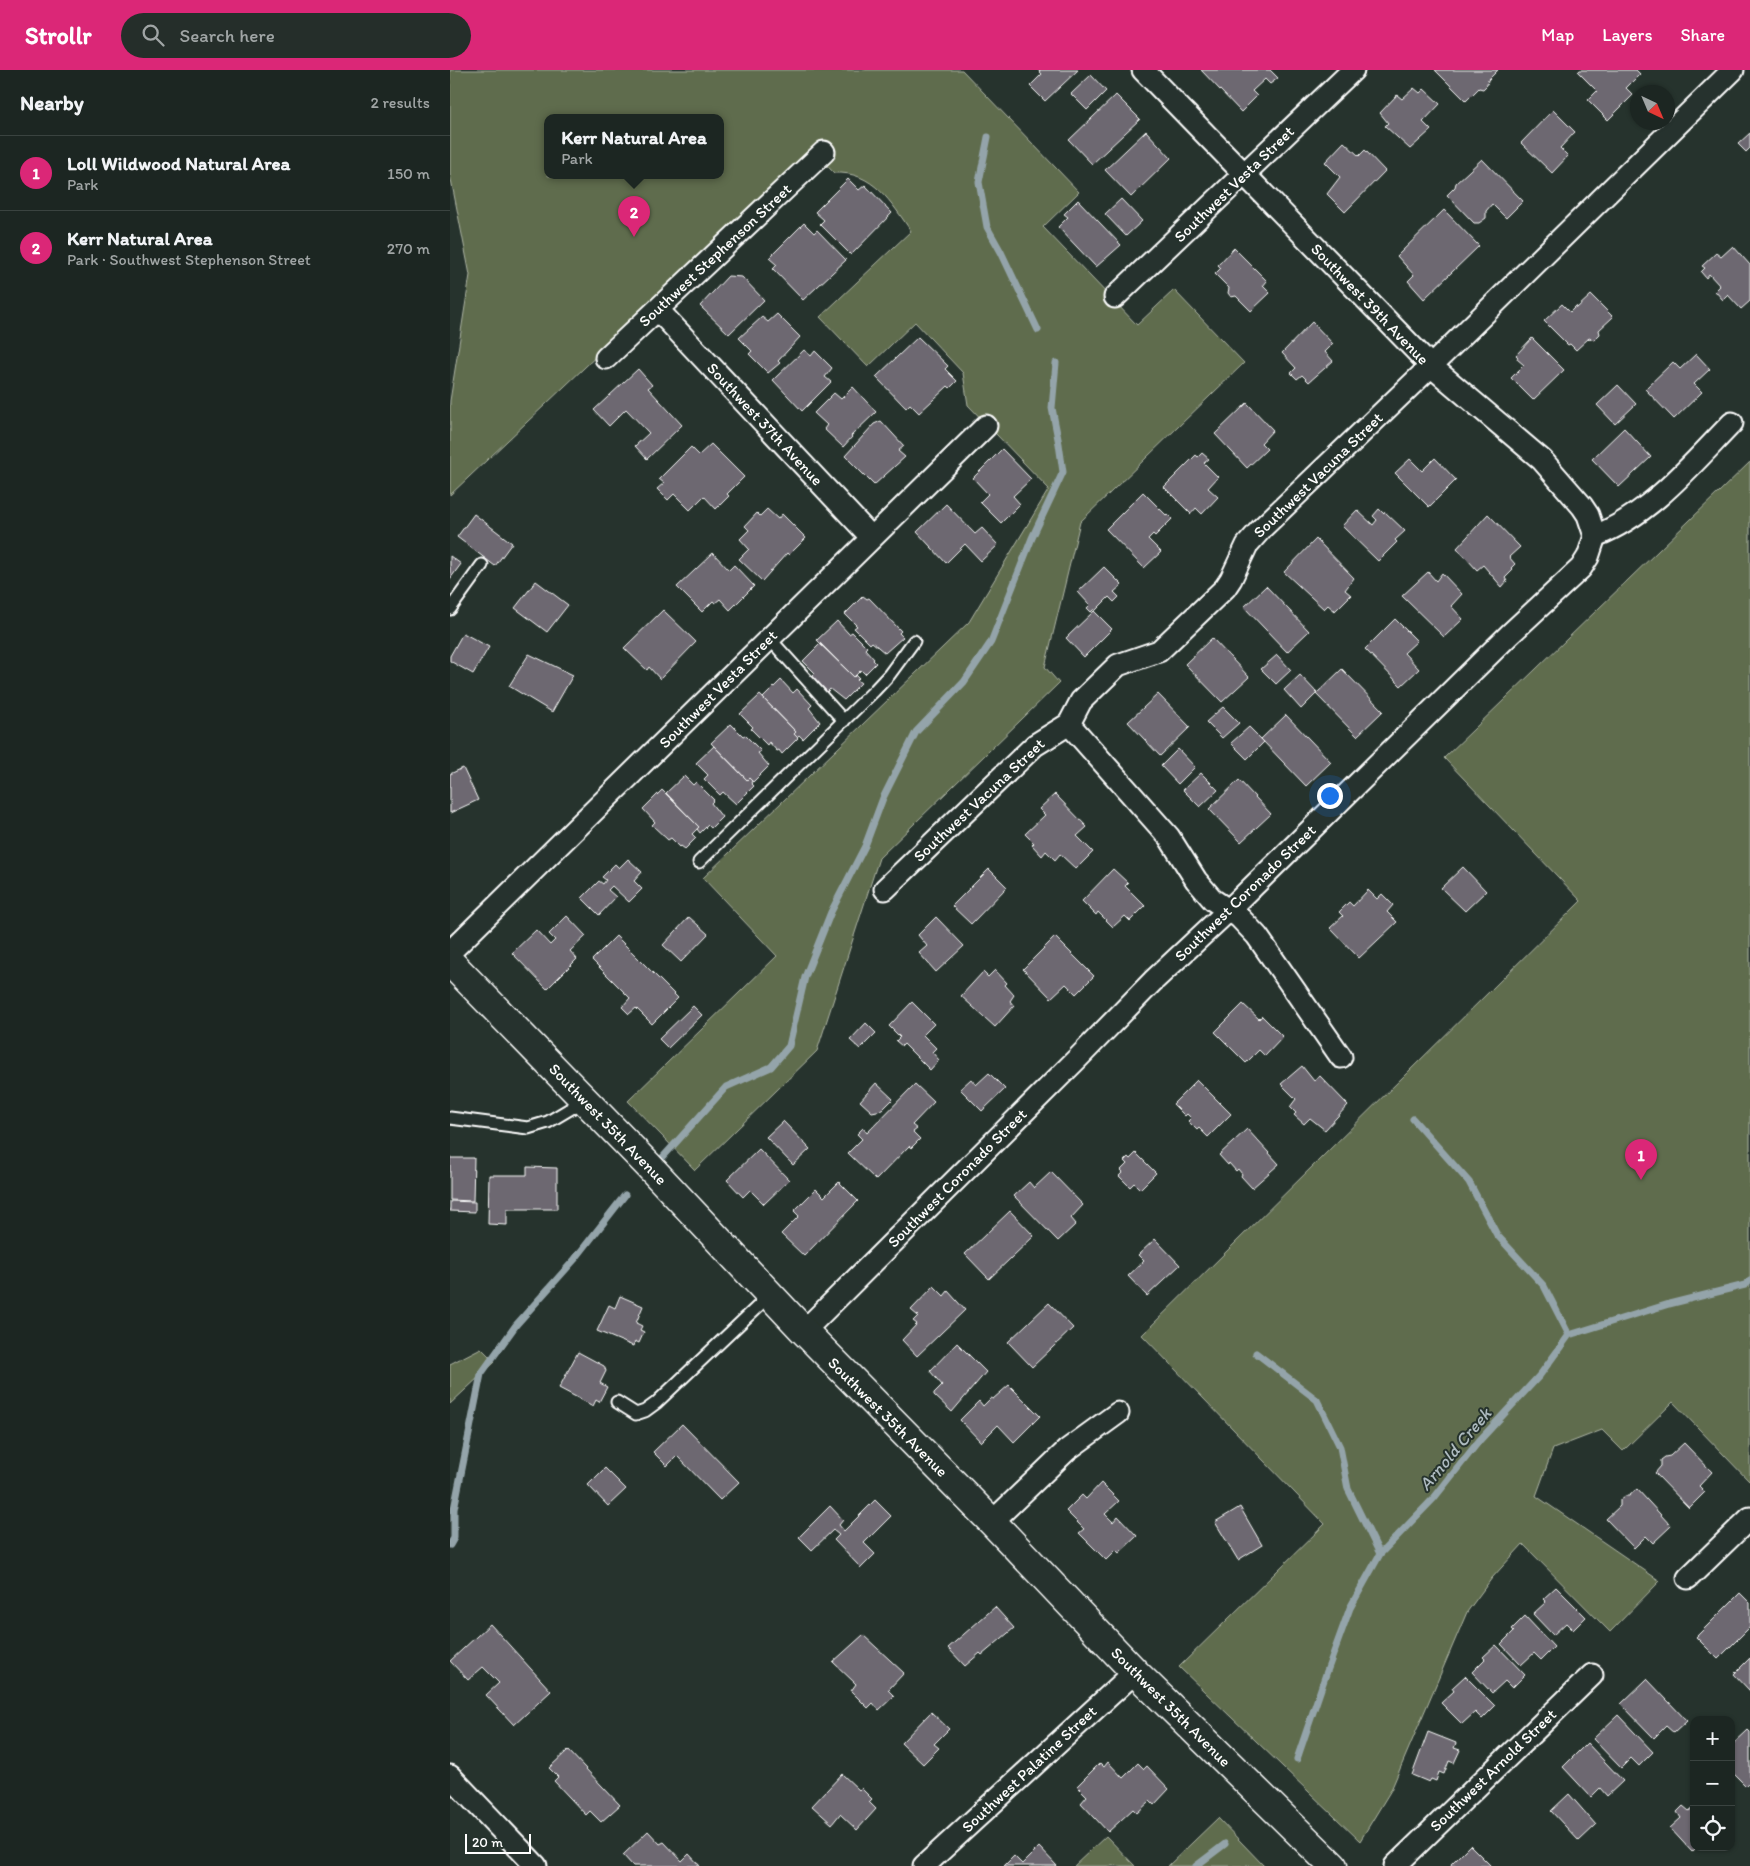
<!DOCTYPE html>
<meta charset="utf-8">
<style>
:root{--surface:#1c2622;--page:#252e2a;--text:#f1f3f6;--muted:#a0a5a5;--line:#3a4340;--accent:#db2777}
body{margin:0;font-family:Itim,sans-serif;background:var(--page);color:var(--text)}
.controls{position:absolute;right:15px;bottom:15px;display:grid;overflow:hidden;border-radius:10px;box-shadow:0 1px 4px #0004}
.controls button{width:45px;height:45px;display:grid;place-items:center;padding:0;border:0;border-bottom:1px solid var(--line);background:var(--surface);color:var(--text);font:25px sans-serif}
.compass{position:absolute;left:1180px;top:15px;width:45px;height:45px;border-radius:50%;background:var(--surface);box-shadow:0 1px 4px #0004;rotate:136deg}
.scale{position:absolute;left:15px;bottom:12px;width:66px;box-sizing:border-box;padding-left:5px;border:2px solid #fff;border-top:0;font-size:14px;line-height:18px;white-space:nowrap;color:#fff;-webkit-text-stroke:4px #26332d;paint-order:stroke}
.you{position:absolute;left:879px;top:725px;width:18px;height:18px;margin:-12px;border:4px solid #fff;border-radius:50%;background:#1a73e8;box-shadow:0 0 0 8px #1a73e833}
.badge{display:grid;place-items:center;width:32px;height:32px;border-radius:50%;background:var(--accent);color:#fff;font-size:16px;font-weight:700}
.pin{position:absolute;translate:-50% -41px;filter:drop-shadow(0 1px 2px #0008)}
.pin::after{content:'';position:absolute;top:26px;width:18px;height:15px;background:inherit;clip-path:polygon(0 0,100% 0,50% 100%)}
.popup{position:absolute;left:94px;top:44px;width:180px;height:65px;box-sizing:border-box;display:grid;place-content:center;border-radius:10px;background:var(--surface);filter:drop-shadow(0 1px 4px #0005);font-size:16px;white-space:nowrap;color:var(--muted)}
.popup b{font-size:19px;color:var(--text)}
.popup::after{content:'';position:absolute;left:50%;top:100%;margin-left:-10px;border:10px solid transparent;border-top-color:var(--surface)}
.list{margin:0;padding:0;list-style:none}
h2{display:flex;justify-content:space-between;align-items:center;height:65px;margin:0;padding:0 20px;font-size:21px}
h2 small{font-size:16px;font-weight:400;color:var(--muted)}
.list li{display:grid;grid-template-columns:32px 1fr auto;gap:15px;align-items:center;box-sizing:border-box;height:75px;padding:0 20px;border-top:1px solid var(--line)}
.list b{display:block;font-size:19px;white-space:nowrap}
.list p{margin:0;font-size:16px;white-space:nowrap;color:var(--muted)}
.list em{font-size:16px;font-style:normal;color:var(--muted)}
.icon{flex:none;width:28px;height:28px;fill:none;stroke:currentColor;stroke-width:2;stroke-linecap:round;stroke-linejoin:round}
.map{position:relative;flex:none;width:1300px;height:1796px;overflow:hidden}
header{display:flex;align-items:center;gap:30px;box-sizing:border-box;height:70px;padding:0 25px;background:var(--accent);color:#fff}
header strong{font-size:24px}
nav{display:flex;gap:28px;margin-inline-start:auto;font-size:18px}
.search{width:350px;height:45px;background:var(--page);display:flex;align-items:center;gap:12px;box-sizing:border-box;padding:0 18px;border-radius:28px;color:var(--muted);font-size:19px}
main{display:flex}
aside{flex:1;background:var(--surface)}
.map>svg:first-child{display:block}
.green{fill:#5f6c4d;stroke:#afb6a6;fill-rule:evenodd}
.lines{fill:none;stroke-linecap:round;stroke-linejoin:round}
.stream{stroke:#94a4aa;stroke-width:7}
.building{fill:#6d6771;stroke:#fff}
.lane-casing{stroke:#fff;stroke-width:15}
.street-casing{stroke:#fff;stroke-width:25}
.secondary-casing{stroke:#fff;stroke-width:31}
.lane{stroke:#26332d;stroke-width:11}
.street{stroke:#26332d;stroke-width:21}
.secondary{stroke:#26332d;stroke-width:28}
.labels{text-anchor:middle;dominant-baseline:central;stroke-width:4;stroke-linejoin:round;paint-order:stroke}
.street-label{font-size:16px;fill:#fff;stroke:#26332d}
.water-label{font-size:18px;font-style:italic;fill:#aebbc0;stroke:#26332d}
</style>
<header>
<strong>Strollr</strong>
<div class="search"><svg class="icon" aria-label="search" viewBox="0 0 24 24"><circle cx="10" cy="10" r="6"/><path d="M15 15l6 6"/></svg>Search here</div>
<nav><a>Map</a><a>Layers</a><a>Share</a></nav>
</header>
<main>
<aside>
<h2>Nearby<small>2 results</small></h2>
<ul class="list">
<li><span class="badge">1</span><div><b>Loll Wildwood Natural Area</b><p>Park</p></div><em>150 m</em></li>
<li><span class="badge">2</span><div><b>Kerr Natural Area</b><p>Park · Southwest Stephenson Street</p></div><em>270 m</em></li>
</ul>
</aside>
<div class="map">
<svg width="1300" height="1796" viewBox="0 0 1300 1796">
<rect width="100%" height="100%" fill="#26332d"/>
<filter id="ink" filterUnits="userSpaceOnUse"><feTurbulence type="fractalNoise" baseFrequency=".02" numOctaves="2"/><feDisplacementMap in="SourceGraphic" scale="10" xChannelSelector="R" yChannelSelector="G"/><feConvolveMatrix kernelMatrix="1 2 1 2 8 2 1 2 1" color-interpolation-filters="sRGB"/></filter>
<g filter="url(#ink)">
<path class="green" d="M0,0h512l117,122 -36,35 94,98 37,-35 70,73 -164,159 -35,145 14,16 -180,175 -62,193 -122,119 -67,-69 149,-145 -74,-78 266,-256 80,-133 -81,-84 -5,-32 -48,-51 -47,45 -48,-50 91,-86c-20,-29 -38,-60 -77,-58l-21,-22 -363,344v-94l20,-126 -20,-101zM98,48h172v58h-172z
M1300,392v1018l-1,1 -76,-79 -50,49 -21,-21 -49,19 -17,47 124,85 -50,51 -87,-88 -31,34 -25,34 -76,178 -31,51 -181,-174 146,-143 -183,-189 439,-434 -137,-143z
M31,1278l14,14 -45,42v-40z
M768,1748l46,48h-96z
M656,1766l29,30h-61z"/>
<g class="lines">
<path class="stream" d="M538,67l-9,45 8,45 14,25 37,78
M963,1049l56,63 28,53 47,51 25,49
M213,1087l63,-70 45,-20 18,-21 16,-69 26,-65 34,-66 18,-48 33,-66 48,-50 27,-40 41,-104 31,-66 -4,-28 -7,-36 4,-45
M806,1283l61,47 23,47 8,42 32,65
M0,1475l4,-7v-29l27,-135 35,-49 59,-66 50,-64
M847,1689l29,-85 24,-66 30,-54 54,-56 45,-57 61,-66 29,-40 100,-31 76,-19 5,-4
M746,1796l29,-22"/>
</g>
<path class="building" d="M588,0h40l-33,31 -15,-15 12,-12z
M751,0h69l8,8 -8,6 -5,-5 -13,12 5,5 -16,16z
M985,0h63l-10,10 -1,5 -4,4 -4,-1 -13,13z
M1130,0h56l4,4 -14,14 7,7 -25,25 -20,-20 9,-9 -19,-19z
M641,5l15,16 -19,19 -16,-16z
M964,18l6,5 4,-4 16,15 -17,18 8,8 -21,19 -25,-23 3,-3 -8,-10 17,-18 5,4z
M666,25l24,24 -48,45 -23,-24z
M1103,40l22,22 -15,16 8,8 -16,17 -31,-30z
M696,61l25,27 -40,39 -26,-27z
M1300,63v15l-4,4 -8,-8z
M894,72l15,14 6,-6 20,21 -40,41 -18,-18 13,-17 -15,-15z
M1032,89l41,42 -17,17 -14,-14 -6,7v7l-7,5h-5l-27,-28 8,-8 1,-4z
M398,109l11,11 6,-5 27,28 -41,42 -31,-31 4,-4 -9,-8z
M671,129l21,22 -16,15 -21,-22z
M628,130l43,45 -25,22 -38,-40 10,-10 -4,-3z
M994,140l35,36 -55,53 -16,-18 6,-6 -17,-19z
M354,153l10,10 3,-3 29,30 -43,40 -30,-31 4,-4 -8,-7z
M1283,176l17,19v36l-9,8 -13,-14 -5,5 -8,-9 5,-5 -11,-12 -3,4 -5,-6 4,-4 -3,-2 14,-13 5,4z
M784,178l33,33 -4,5 7,7 -19,18 -15,-15 -5,1 -3,-4 1,-5 -14,-14 6,-6 -3,-3z
M278,206l14,1 22,23 -35,34 -29,-28z
M1141,225l22,22 -14,13 1,4 -6,6 -5,-2 -13,12 -6,-6 -2,1 -24,-24 18,-17 8,8 6,-6 1,2z
M327,244l23,23 -22,24 2,2 -12,10 -19,-19 3,-3 -13,-13 23,-21 6,5z
M862,252l21,22 -8,8 8,9 -24,21 -7,-7 -5,4 -6,-6 5,-5 -14,-15z
M468,267l30,29 -3,3 12,12 -7,7 -2,-2 -29,27 -9,-9 -4,4 -30,-31z
M1082,268l32,32 -31,30 -22,-22 13,-13 -7,-6 1,-2 -2,-2z
M354,280l7,6 4,-5 17,17 -7,9 6,5 -29,29 -29,-31z
M1246,284l14,15 -16,15 8,8 -28,27 -29,-30 28,-27 7,7z
M188,299l14,16 -4,3 34,37 -35,34 -12,-13 14,-13 -23,-24 -17,17 -15,-16z
M1168,315l18,19 -21,20 -18,-19z
M403,317l23,25 -25,24 1,1 -9,10 -19,-18 3,-4 -13,-12 20,-20 7,6z
M797,333l26,27 -12,13 6,6 -20,19 -32,-34z
M431,351l23,25 -6,5 7,6 -31,28 -29,-29 29,-32z
M1174,358l27,29 -32,30 -27,-28z
M261,374l33,33 -17,17 2,2 -13,13 -12,-13 -14,14 -16,-16 -6,6 -11,-11 7,-6 -5,-4 32,-32 8,8z
M552,379l29,30 -18,17 7,8 -19,19 -21,-21 8,-8 -15,-16z
M752,383l7,6 -5,4 14,14 -10,11 10,9 -16,17 -6,-6 -5,6 -27,-27 32,-32 2,2z
M985,388l21,22 -27,27 -34,-34 15,-14 12,12z
M693,422l24,24 1,-1 4,4 -17,17 -2,-2 -5,5 13,13 -17,16 -38,-39z
M496,434l29,30 7,-6 16,17 -17,16 -16,-17 -19,19 -29,-31z
M317,439l11,10 4,-5 24,24 -17,17 -2,-2 -25,28 -23,-22 10,-10 -9,-10 9,-9 -4,-4 12,-13 3,3z
M929,439l5,5 1,-2 20,19 -10,9 2,2 -19,19 -36,-35 15,-16 16,15 4,-5 -4,-4z
M24,444l38,29 -17,23 -38,-29z
M1038,444l32,33 -11,10 6,7 -4,4 2,2 -8,8 2,3 -5,6 -19,-22 -6,5 -20,-22z
M866,469l38,39 -9,12 6,5 -16,16 -7,-6 -4,4 -40,-37z
M263,483l16,17 5,-5 20,21 -24,24 -10,-11 -5,4 -2,-2 -11,11 -25,-25z
M0,486l11,8 -11,15z
M654,497l18,18 -8,7 5,5 -5,5 -5,-5 -14,14 -1,-2 -3,3 -4,-4 3,-3 -12,-13z
M978,502l8,9 6,-8 20,21 -11,12 12,13 -19,18 -42,-41z
M86,511l32,24 -21,27 -32,-24z
M816,516l43,45 -22,21 -43,-45z
M413,526l4,3 2,-1 32,33 -2,2 4,4 -18,16 -13,-11 -2,2 -16,-16 3,-2 -12,-12z
M213,540l33,32 -36,37 -11,-12 -2,3 -23,-22z
M644,541l18,18 -28,28 -18,-19z
M945,549l22,22 -13,12 15,16 -18,17 -36,-37z
M387,551l12,13 3,-2 15,15 -2,2 9,10 -1,1 3,3 -11,11 -4,-4 -7,7 -37,-37z
M13,563l26,14 -16,27 -23,-13v-5z
M762,568l37,39 -27,25 -37,-38z
M370,574l34,33 2,-2 3,3 -2,2 4,3 -17,17 -14,-11 -3,3 -16,-15 4,-4 -12,-12z
M79,584l44,21 -21,37 -43,-26z
M827,585l14,15 -15,14 -15,-15z
M892,599l41,42 -26,25 -41,-42z
M850,605l17,18 -16,16 -17,-19z
M331,610l12,13 4,-4 15,16 -3,3 11,14 -17,17 -4,-4 -2,2 -3,-3 2,-2 -33,-34z
M708,624l32,33 -30,29 -32,-34z
M310,625l36,37 -2,2 4,4 -16,16 -3,-4 -2,1 -8,-9 -2,3 -16,-16 2,-2 -13,-13z
M773,637l16,16 -17,15 -16,-16z
M836,645l45,47 -25,24 -45,-47z
M281,654l12,12 2,-1 16,16 -3,2 11,13 -16,16 -4,-4 -2,2 -36,-37z
M799,657l15,15 -17,17 -16,-16z
M264,676l33,34 2,-2 3,3 -1,2 3,3 -18,18 -13,-12 -3,3 -16,-16 4,-4 -12,-12z
M728,679l17,18 -17,17 -17,-18z
M13,698l15,32 -28,13v-39z
M751,703l17,17 -18,17 -17,-17z
M234,706l9,9 3,-3 18,18 -3,3 11,14 -11,11 -3,-3 -8,8 -3,-4 2,-2 -33,-34z
M789,710l32,34 -30,28 -32,-33z
M212,720l37,37 -7,7 4,4 -11,11 -4,-3 -1,1 -9,-9 -3,2 -16,-15 3,-3 -12,-13z
M605,724l32,33 -10,9 16,16 -17,17 -16,-15 -5,6 -9,-9 -4,5 -10,-11 2,-2 -9,-9 20,-19 -6,-6z
M178,789l14,13 -8,9 8,8 -13,13 -17,-16 -4,4 8,7 -17,18 -17,-17 17,-17 4,3 3,-4 -4,-3 13,-13 4,4z
M1013,797l23,24 -21,20 -24,-23z
M539,799l18,18 -36,37 -19,-18z
M663,799l15,14 -3,3 20,20 -15,15 -5,-5 -12,11 -15,-15 -2,3 -14,-14z
M918,820l9,9 5,-5 11,11 -6,7 10,10 -38,36 -29,-30 13,-12 -4,-4 10,-10 4,4z
M117,846l19,20 -16,15 7,8 -30,30 -35,-36 24,-23 14,15 5,-5 -6,-6z
M239,847l19,17 -27,28 -18,-17z
M486,847l28,29 -28,26 -17,-19 8,-7 -9,-11z
M166,866l62,62 -26,26 -16,-16 -7,6 -7,-7 8,-9 -38,-38z
M605,867l39,39 -18,18 -10,-10 -15,14 -28,-29z
M545,900l12,13 -2,2 9,10 -4,6 4,5 -19,21 -34,-31 22,-24 5,5z
M462,932l22,22 -11,11 13,13 -4,4 7,8 -9,10 -26,-26 -2,2 -6,-5 4,-4 -11,-11z
M793,934l16,15 3,-3 21,21 -18,19 -6,-6 -13,13 -31,-31z
M243,936l9,9 -34,33 -9,-9z
M416,953l10,10 -16,16 -10,-9z
M852,996l12,15 6,-5 28,29 -23,25 -15,-12 -6,6 -10,-9 2,-2 -6,-6 6,-8 -15,-15z
M539,1003l16,16 -23,22 -22,-22 11,-10 5,6z
M747,1010l34,34 -23,23 -9,-9 -2,2 -9,-9 3,-3 -4,-4 -2,2 -12,-12z
M426,1013l17,16 -11,11 -10,2 -12,-11z
M465,1014l19,18 -22,23 5,4 -4,3 7,7 -9,9 -2,-2 -33,34 -28,-27 14,-14 -5,-5 6,-6 4,5z
M333,1051l27,28 -17,16 -27,-28z
M797,1059l32,35 -27,24 -11,-12 1,-2 -4,-5 -2,2 -7,-8 -1,2 -9,-10z
M309,1079l30,31 -25,24 -14,-14 -7,7 -16,-17z
M686,1083l20,20 -16,16 -6,-6 -4,4 -11,-11 4,-4 -2,-2 6,-6 -3,-3 4,-4 2,2z
M0,1088h24l-1,43 -23,-1z
M77,1097l30,1v41h-50v16l-19,-1 1,-49h38z
M601,1102l32,33 -12,13 5,6 -18,17 -44,-45 15,-14 5,6z
M389,1112l19,19 -54,55 -23,-22 18,-18 -5,-5 22,-22 8,8z
M0,1131l25,1v10l-25,-1z
M560,1141l24,25 -45,43 -24,-25z
M705,1169l25,26 -33,31 -19,-20 16,-15 -6,-6z
M484,1216l10,10 4,-5 17,19 -48,46 -15,-16 15,-16 -4,-3 5,-5 -7,-6z
M170,1226l23,10 -7,17 6,3 -2,4 4,2 -5,11 -4,-2 -2,5 -36,-15 12,-26 6,3z
M599,1233l24,25 -41,39 -24,-25z
M507,1273l29,29 -34,40 -18,-17v-2l8,-8 -12,-14z
M128,1282l26,14 2,5 -6,12 7,4 -8,15 -3,-2 -3,6 -34,-18z
M559,1315l31,31 -26,26 -16,-17 -17,17 -21,-22 19,-19 4,5 8,-8 2,1z
M232,1354l57,58 -19,18 -43,-44 -10,10 -14,-14z
M1234,1373l28,29 -13,14 6,6 -16,16 -34,-35 6,-7v-6l4,-3 5,-1z
M155,1398l21,21 -18,17 -20,-21z
M651,1413l18,18 -14,13 8,8 5,-6 19,20 -18,17 -3,-3 -10,10 -27,-27 5,-4 -18,-18 16,-16 4,4z
M1187,1419l34,37 -18,17 -7,-7 -12,12 -28,-29 14,-13v-6l5,-4h4z
M425,1430l16,16 -27,27 11,11 -14,14 -27,-28 5,-5 -6,-5 -21,20 -13,-13 31,-31 13,14 -4,5 5,6z
M790,1437l22,38 -24,15 -23,-38z
M1106,1517l30,30 -13,13 -7,-7 -13,12 -20,-21 13,-12 -3,-3z
M1290,1523l10,10v24l-32,32 -22,-22z
M545,1537l19,21 -32,27 -2,-2 -15,13 -17,-18z
M1075,1546l29,31 -13,13 -7,-7 -13,12 -20,-21 13,-13 -2,-2z
M40,1554l61,67 -37,34 -28,-30 13,-12 -16,-16 -15,13 -18,-19z
M413,1565l41,38 -16,17 6,6 -15,14 -6,-7 -5,5 -17,-17 5,-7 -23,-22z
M1046,1575l29,30 -13,13 -7,-7 -13,12 -20,-21 13,-13 -2,-2z
M1300,1588v33l-16,-17z
M1015,1606l30,30 -13,13 -7,-7 -13,12 -21,-21 13,-12 -2,-3z
M1197,1609l40,42 -13,12 -8,-7 -12,12 -33,-34z
M481,1642l18,17 -15,15 5,4 -16,16 -22,-21z
M1168,1645l35,37 -14,14 -8,-8 -10,10 -28,-29z
M1298,1660l2,2v50l-4,4 -15,-15v-25z
M978,1662l28,11 -2,5 6,2 -6,13 -5,-2 -5,13 -5,-2 -3,9 -5,-2 -2,3 -17,-7z
M1137,1673l36,38 -16,15 -7,-8 -9,9 -28,-30z
M118,1680l52,55 -19,17 -11,-11 -4,4 -32,-34 4,-4 -9,-9z
M658,1692l15,16 15,-15 6,6 3,-3 22,23 -15,16 -4,-4 -13,12 -4,-4 -25,23 -27,-29 6,-7 -10,-10 23,-23 4,4z
M392,1704l17,16 2,-2 11,11 -3,3 7,7 -19,21 -17,-16 -8,10 -20,-18z
M1119,1724l27,31 -17,16 -28,-30z
M1233,1736l6,5 5,-4v40h3l-5,5 -22,-24 11,-10 -4,-6z
M198,1761l12,13 4,-2 18,19 7,-7 11,12h-67l-10,-11z
M1020,1775l21,21h-39l-1,-2z
M589,1777l18,19h-53l10,-10 8,8z"/>
<g class="lines">
<g class="lane-casing">
<path id="lane" d="M0,539l32,-44
M319,568l75,83
M249,792l175,-171 15,-16 25,-34
M0,1048l78,10 20,-6 37,-22
M167,1332l19,12 9,-3 11,-8 114,-108"/>
</g>
<g class="street-casing">
<path id="street" d="M693,0l288,296 111,94 40,46 6,9 7,21
M665,227l238,-227
M208,240l214,228
M156,288l218,-206
M1145,466c55,-21 96,-71 137,-113
M619,654l100,113 27,43 17,20 26,17 18,19 84,121
M435,819l150,-144 34,-21 12,-23 37,-36 41,-14 66,-63 6,-9 16,-34 15,-17 169,-162 302,-296
M0,882l536,-526
M354,1261l274,-273 75,-77 77,-72 280,-275 71,-66 7,-11 7,-21
M542,1452l75,-72 51,-37
M1238,1508l62,-60
M0,1706l86,90
M474,1796l211,-194
M945,1796l197,-191"/>
</g>
<g class="secondary-casing">
<path id="secondary" d="M0,892l198,203 156,166 188,191 143,150 198,194"/>
</g>
<use href="#lane" class="lane"/>
<use href="#street" class="street"/>
<use href="#secondary" class="secondary"/>
</g>
</g>
<g class="labels">
<g class="street-label">
<text transform="translate(784 114) rotate(-44)">Southwest Vesta Street</text>
<text transform="translate(265 185) rotate(-43)">Southwest Stephenson Street</text>
<text transform="translate(920 234) rotate(46)">Southwest 39th Avenue</text>
<text transform="translate(315 354) rotate(47)">Southwest 37th Avenue</text>
<text transform="translate(868 405) rotate(-44)">Southwest Vacuna Street</text>
<text transform="translate(268 619) rotate(-45)">Southwest Vesta Street</text>
<text transform="translate(529 730) rotate(-43)">Southwest Vacuna Street</text>
<text transform="translate(795 823) rotate(-44)">Southwest Coronado Street</text>
<text transform="translate(158 1054) rotate(46)">Southwest 35th Avenue</text>
<text transform="translate(507 1108) rotate(-45)">Southwest Coronado Street</text>
<text transform="translate(438 1347) rotate(45)">Southwest 35th Avenue</text>
<text transform="translate(721 1637) rotate(45)">Southwest 35th Avenue</text>
<text transform="translate(579 1699) rotate(-43)">Southwest Palatine Street</text>
<text transform="translate(1043 1700) rotate(-44)">Southwest Arnold Street</text>
</g>
<g class="water-label">
<text transform="translate(1005 1379) rotate(-50)">Arnold Creek</text>
</g>
</g>
</svg>
<div class="controls">
<button>+</button>
<button>−</button>
<button><svg class="icon" aria-label="locate" viewBox="0 0 24 24"><circle cx="12" cy="12" r="6"/><path d="M12 2v4M12 18v4M2 12h4M18 12h4"/></svg></button>
</div>
<svg class="compass" viewBox="-18 -18 36 36"><path d="M0-13l5 13h-10z" fill="#e53935"/><path d="M0 13l5-13h-10z" fill="#a0a5a5"/></svg>
<div class="scale">20 m</div>
<div class="you"></div>
<div class="pin badge" style="left:1191px;top:1110px">1</div>
<div class="pin badge" style="left:184px;top:167px">2</div>
<div class="popup"><b>Kerr Natural Area</b>Park</div>
</div>
</main>
